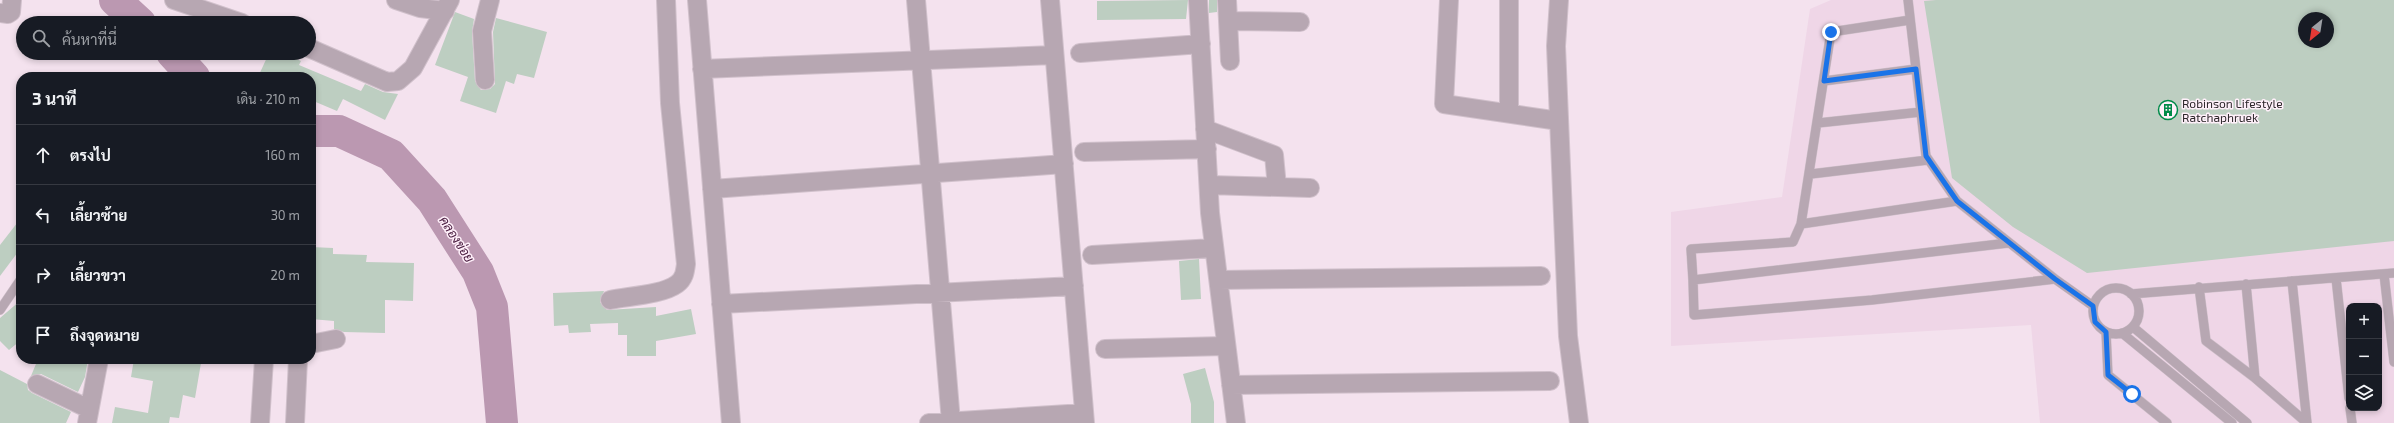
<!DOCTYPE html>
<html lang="th">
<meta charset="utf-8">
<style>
:root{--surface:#171b24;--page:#242831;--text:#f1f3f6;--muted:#9ea1a6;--line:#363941}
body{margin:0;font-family:"Exo 2",Sarabun,sans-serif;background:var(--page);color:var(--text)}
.controls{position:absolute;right:12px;bottom:12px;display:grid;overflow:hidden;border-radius:8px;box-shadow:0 2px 6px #0003}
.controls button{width:36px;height:36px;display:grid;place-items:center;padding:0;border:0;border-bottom:1px solid var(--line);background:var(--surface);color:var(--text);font:20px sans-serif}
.compass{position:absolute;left:2298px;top:12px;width:36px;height:36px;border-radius:50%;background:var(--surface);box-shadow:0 2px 6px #0003;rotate:210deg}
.stop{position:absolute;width:12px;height:12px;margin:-9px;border:3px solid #1a73e8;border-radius:50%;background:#fff}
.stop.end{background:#1a73e8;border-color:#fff;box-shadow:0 1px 4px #0008}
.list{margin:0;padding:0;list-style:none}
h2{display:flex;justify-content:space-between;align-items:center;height:52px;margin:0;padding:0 16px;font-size:17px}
h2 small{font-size:13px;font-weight:400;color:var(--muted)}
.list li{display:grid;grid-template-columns:26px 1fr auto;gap:12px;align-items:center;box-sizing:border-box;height:60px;padding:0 16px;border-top:1px solid var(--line)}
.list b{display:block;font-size:15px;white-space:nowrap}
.list em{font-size:13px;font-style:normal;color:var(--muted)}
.icon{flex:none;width:22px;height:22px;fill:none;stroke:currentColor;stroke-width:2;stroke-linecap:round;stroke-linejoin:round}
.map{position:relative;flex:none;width:2394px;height:423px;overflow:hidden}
.search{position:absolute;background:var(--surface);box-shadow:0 2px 6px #0003;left:16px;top:16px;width:300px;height:44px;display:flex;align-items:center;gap:10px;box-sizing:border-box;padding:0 14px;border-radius:22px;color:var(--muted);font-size:15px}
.panel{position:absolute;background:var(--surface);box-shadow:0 2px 6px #0003;left:16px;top:72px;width:300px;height:292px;border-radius:16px}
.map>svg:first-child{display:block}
.built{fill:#efd6e7;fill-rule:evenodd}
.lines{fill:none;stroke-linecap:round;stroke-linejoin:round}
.river{stroke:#bb98b1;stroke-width:32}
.building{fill:#bdcec1;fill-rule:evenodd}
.lane-casing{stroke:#d0c0cb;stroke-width:10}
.street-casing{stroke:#d0c0cb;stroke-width:20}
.lane{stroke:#b7a7b2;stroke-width:9}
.street{stroke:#b7a7b2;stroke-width:18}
.route{stroke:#1a73e8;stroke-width:5}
.labels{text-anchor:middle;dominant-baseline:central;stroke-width:3;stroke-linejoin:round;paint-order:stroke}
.poi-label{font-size:12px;fill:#2d272b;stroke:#fff0fa;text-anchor:start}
.water-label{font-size:13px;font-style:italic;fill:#4d2043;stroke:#fff0fa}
</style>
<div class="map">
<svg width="2394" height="423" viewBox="0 0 2394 423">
<rect width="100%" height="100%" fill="#f4e2ee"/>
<path class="built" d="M1831,0h563v423h-354l-9,-98 -360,21v-134l111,-15 28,-188zM2304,18h24v24h-24zM2349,306h30v102h-30z"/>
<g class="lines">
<path class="river" d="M115,0l25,23
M172,53l22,24
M311,131h28l52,24 41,45 46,72 14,35 10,116"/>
</g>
<path class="building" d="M1188,0l-2,19 -89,1v-19z
M1209,0h8v12l-8,1z
M1936,0h458v241l-307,32 -74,-46 -61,-49 -28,-177zM2304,18h24v24h-24z
M455,12l19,7 -2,13 3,49 6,9 9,-1 5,-5 -2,-52 3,-14 51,14 -13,46 -17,-4 -3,10 -8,-3 -10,32 -36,-12 8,-24 -33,-12z
M269,53h13l19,8 -2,4 62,26 4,-7 18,8 15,2 -13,26 -42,-21 -6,12 -26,-11v-23h-53z
M21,218v30l-21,28v-31z
M311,247l22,1v6l34,1 -1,7 48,1 -1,38 -28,-1v33l-41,-1 -10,-3v-8l-23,-2z
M1199,259l2,40 -20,1 -2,-39z
M604,291l-4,11 7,8 49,-3v9l35,-7 5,25 -40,7v15h-29v-21h-9v-12l-28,1 1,8 -22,1 -1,-8 -14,1 -1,-33z
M21,300v40l-12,10 -9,-9v-23z
M38,359h50l-3,18 -7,15 -37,-18 -10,2z
M134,359h45l22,4 -6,35 -12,-3 -4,23 -9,-1 -1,6h-57l3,-16 33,6 5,-32 -22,-4z
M1205,368l9,34v21h-23v-19l-8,-30z
M0,370l27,14 1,6 4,3 39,19 -5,11h-66z"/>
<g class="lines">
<g class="lane-casing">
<path id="lane" d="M1908,0l18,156 31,45 98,78 38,27
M1824,81l92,-12
M1818,123l103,-11
M1811,174l117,-14
M1801,224l30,-192 79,-12
M2008,243l-315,37 1,35 178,-15 183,-21
M2384,274l10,88
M2336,278l13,120
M1693,280l-2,-31 102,-7 8,-18 156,-23
M2292,281l15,142
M2246,284l9,94
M2199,287l7,54 49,37 52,45
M2093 311a23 23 0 1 1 46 0a23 23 0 1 1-46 0Z
M2131,294l263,-21
M0,310l21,-31
M2133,327l114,96
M2106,332l2,43 59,48
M2122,333l110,90
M2350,408l2,15"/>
</g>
<g class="street-casing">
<path id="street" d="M174,0l68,23
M396,0l24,8 25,3
M697,0l34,423
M916,0l35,422
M1050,0l35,423
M1198,0l12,213 26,210
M1227,0l3,61
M1449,0l-5,104 115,17
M1559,0l-3,46 12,290 11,87
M0,13l8,1 3,-2 1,-12
M1228,21l72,1
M309,48l78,34 11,-1 15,-13 37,-68
M1080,53l121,-9
M702,69l352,-14
M485,80l-3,-49 8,-31
M1509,113v-113
M1205,129l69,26 3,32
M1084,152l123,-3
M1209,185l101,3
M712,189l352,-25
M1092,255l122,-7
M1219,280l322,-4
M610,300c19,-4 52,-5 67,-16 7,-5 8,-12 9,-20l-16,-161 -4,-103
M721,304l353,-18
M311,344l25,-5
M1105,349l120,-3
M37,384l52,25
M1231,385l319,-4
M87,423l12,-64
M260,423l4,-64
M295,423l3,-64
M929,423l155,-10"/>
</g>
<use href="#lane" class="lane"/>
<use href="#street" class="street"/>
</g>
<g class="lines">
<path class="route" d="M1831,32l-7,49 92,-12 10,87 31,45 98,78 38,27 2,16 11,10 2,43 24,19"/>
</g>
<defs>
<g id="building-ring" transform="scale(1)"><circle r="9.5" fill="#fff0fa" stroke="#008b49" stroke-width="1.5"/><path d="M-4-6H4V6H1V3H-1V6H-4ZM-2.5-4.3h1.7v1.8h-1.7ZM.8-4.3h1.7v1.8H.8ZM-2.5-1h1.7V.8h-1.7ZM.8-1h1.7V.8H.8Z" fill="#008b49"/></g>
</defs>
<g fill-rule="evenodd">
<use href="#building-ring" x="2168" y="110"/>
</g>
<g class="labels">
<g class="poi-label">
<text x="2182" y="103">Robinson Lifestyle<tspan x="2182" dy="14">Ratchaphruek</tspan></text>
</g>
<g class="water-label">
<text transform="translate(457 239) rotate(57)">คลองข่อย</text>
</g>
</g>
</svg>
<div class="controls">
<button>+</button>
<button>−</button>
<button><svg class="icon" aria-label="layers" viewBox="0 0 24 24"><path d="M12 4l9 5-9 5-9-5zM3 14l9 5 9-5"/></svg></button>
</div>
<svg class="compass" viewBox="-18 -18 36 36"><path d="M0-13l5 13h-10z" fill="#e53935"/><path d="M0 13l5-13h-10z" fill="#9ea1a6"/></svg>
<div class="stop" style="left:2132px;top:394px"></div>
<div class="stop end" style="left:1831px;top:32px"></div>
<div class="search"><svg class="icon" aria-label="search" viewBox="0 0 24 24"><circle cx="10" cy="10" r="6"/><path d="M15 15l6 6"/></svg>ค้นหาที่นี่</div>
<section class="panel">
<h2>3 นาที<small>เดิน · 210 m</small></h2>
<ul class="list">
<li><svg class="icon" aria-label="ahead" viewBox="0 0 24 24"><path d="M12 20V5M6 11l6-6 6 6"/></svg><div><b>ตรงไป</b></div><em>160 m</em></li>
<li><svg class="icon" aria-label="left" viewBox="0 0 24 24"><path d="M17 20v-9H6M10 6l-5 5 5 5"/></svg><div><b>เลี้ยวซ้าย</b></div><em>30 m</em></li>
<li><svg class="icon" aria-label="right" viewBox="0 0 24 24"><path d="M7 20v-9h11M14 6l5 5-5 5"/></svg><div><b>เลี้ยวขวา</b></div><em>20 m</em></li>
<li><svg class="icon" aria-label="arrive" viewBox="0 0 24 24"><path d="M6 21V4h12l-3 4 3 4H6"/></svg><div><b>ถึงจุดหมาย</b></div></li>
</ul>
</section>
</div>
